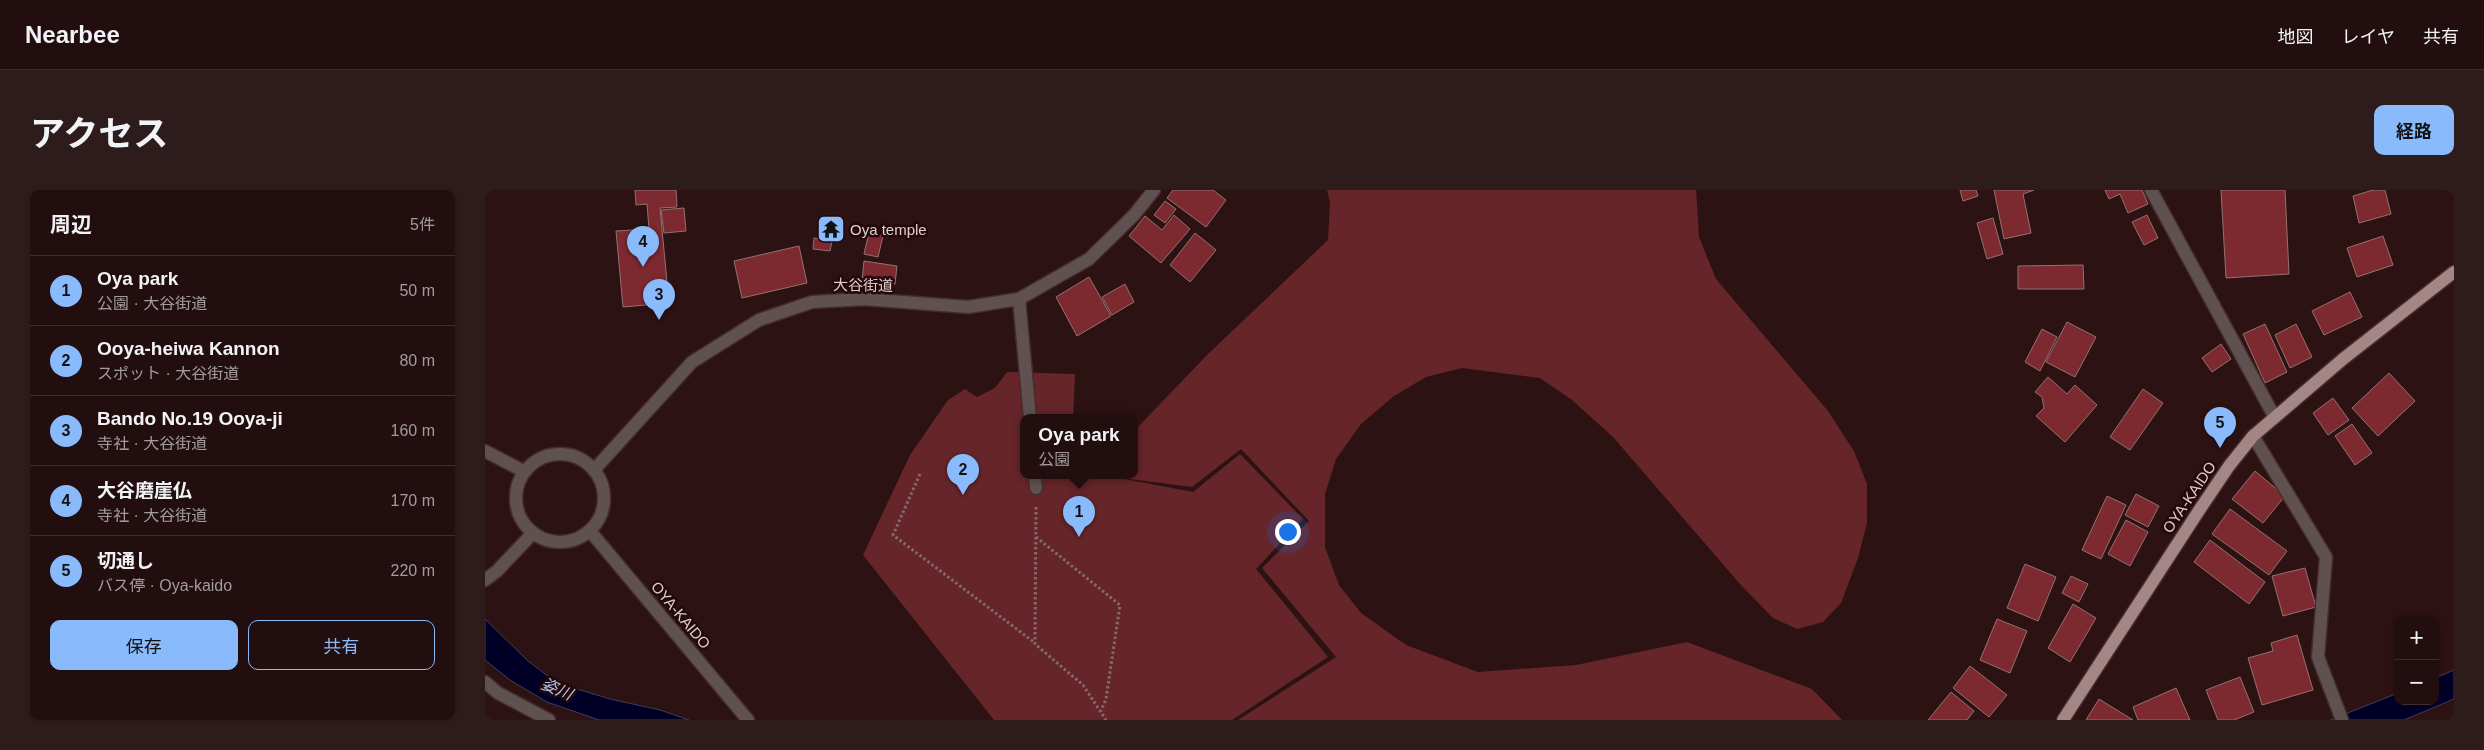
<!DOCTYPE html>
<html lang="ja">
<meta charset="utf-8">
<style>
:root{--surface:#220e0e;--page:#2e1c1c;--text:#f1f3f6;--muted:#a29c9e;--line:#3f2e2e;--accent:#89bafc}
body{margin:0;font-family:Arial,"Noto Sans JP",sans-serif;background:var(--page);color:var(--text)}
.controls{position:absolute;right:15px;bottom:15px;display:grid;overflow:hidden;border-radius:10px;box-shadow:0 1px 4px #0004}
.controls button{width:45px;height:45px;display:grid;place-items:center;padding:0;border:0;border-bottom:1px solid var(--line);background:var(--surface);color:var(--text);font:25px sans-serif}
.you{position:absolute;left:802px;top:341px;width:18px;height:18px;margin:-12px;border:4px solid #fff;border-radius:50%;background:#1a73e8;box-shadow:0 0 0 8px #1a73e833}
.badge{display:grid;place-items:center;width:32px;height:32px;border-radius:50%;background:var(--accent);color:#111;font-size:16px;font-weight:700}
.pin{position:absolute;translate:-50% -41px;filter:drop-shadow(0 1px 2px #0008)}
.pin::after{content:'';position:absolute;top:26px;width:18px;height:15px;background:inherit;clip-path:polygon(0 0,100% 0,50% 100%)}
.popup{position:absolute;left:535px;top:224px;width:118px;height:65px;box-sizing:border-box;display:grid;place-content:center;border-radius:10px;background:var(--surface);filter:drop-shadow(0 1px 4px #0005);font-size:16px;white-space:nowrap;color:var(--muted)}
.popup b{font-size:19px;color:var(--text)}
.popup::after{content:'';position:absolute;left:50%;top:100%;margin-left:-10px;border:10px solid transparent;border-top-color:var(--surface)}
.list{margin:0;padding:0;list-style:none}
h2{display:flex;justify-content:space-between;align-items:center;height:65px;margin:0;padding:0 20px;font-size:21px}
h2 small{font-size:16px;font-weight:400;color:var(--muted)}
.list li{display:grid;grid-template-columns:32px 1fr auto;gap:15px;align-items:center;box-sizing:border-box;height:70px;padding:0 20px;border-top:1px solid var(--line)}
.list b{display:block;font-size:19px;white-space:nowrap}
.list p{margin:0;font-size:16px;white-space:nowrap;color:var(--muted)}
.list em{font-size:16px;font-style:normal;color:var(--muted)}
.actions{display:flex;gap:10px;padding:15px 20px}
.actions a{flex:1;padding:11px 0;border:1px solid var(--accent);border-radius:10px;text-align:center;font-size:18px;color:var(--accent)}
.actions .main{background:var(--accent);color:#111}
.map{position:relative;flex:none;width:1969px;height:530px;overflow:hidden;border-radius:10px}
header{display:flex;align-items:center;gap:30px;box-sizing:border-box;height:70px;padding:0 25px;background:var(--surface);border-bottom:1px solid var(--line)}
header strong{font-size:24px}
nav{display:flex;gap:28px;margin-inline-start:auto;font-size:18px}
.intro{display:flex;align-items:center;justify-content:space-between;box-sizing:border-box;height:120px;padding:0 30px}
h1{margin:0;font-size:35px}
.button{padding:12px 22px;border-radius:10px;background:var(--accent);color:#111;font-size:18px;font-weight:700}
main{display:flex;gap:30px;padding:0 30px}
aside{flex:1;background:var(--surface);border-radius:10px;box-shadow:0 1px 4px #0004}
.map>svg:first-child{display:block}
.green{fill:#662529}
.water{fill:#000027;stroke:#433d58}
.building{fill:#7d2930;stroke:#947171}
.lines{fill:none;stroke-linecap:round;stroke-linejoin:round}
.minor-casing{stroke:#462c2d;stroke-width:15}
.major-casing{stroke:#462c2d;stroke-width:15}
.path{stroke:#836b6b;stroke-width:3;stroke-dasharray:2.5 2.5;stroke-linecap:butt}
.minor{stroke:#605151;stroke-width:12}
.major{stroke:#a58686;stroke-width:12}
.labels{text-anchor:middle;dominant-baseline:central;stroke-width:5;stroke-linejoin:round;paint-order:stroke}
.poi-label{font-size:15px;fill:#e0cccc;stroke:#23090b;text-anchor:start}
.street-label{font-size:15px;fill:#e0cccc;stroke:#23090b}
.water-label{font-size:16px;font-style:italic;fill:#aecaee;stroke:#23090b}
</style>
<header>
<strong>Nearbee</strong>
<nav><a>地図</a><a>レイヤ</a><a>共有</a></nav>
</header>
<div class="intro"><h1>アクセス</h1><a class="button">経路</a></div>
<main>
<aside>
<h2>周辺<small>5件</small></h2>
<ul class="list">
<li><span class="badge">1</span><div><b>Oya park</b><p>公園 · 大谷街道</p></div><em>50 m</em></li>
<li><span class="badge">2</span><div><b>Ooya-heiwa Kannon</b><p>スポット · 大谷街道</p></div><em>80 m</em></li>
<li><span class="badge">3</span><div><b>Bando No.19 Ooya-ji</b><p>寺社 · 大谷街道</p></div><em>160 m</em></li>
<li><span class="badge">4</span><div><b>大谷磨崖仏</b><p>寺社 · 大谷街道</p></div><em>170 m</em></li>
<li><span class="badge">5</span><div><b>切通し</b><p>バス停 · Oya-kaido</p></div><em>220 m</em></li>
</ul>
<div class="actions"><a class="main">保存</a><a>共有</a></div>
</aside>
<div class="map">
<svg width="1969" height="530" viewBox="0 0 1969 530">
<rect width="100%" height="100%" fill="#2d1213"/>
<path class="green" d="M842,0h369l3,47 17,42 112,132 26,40 13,33v39l-9,35 -17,45 -18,19 -26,7 -24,-11 -33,-34 -127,-147 -41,-37 -32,-22 -78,-10 -36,9 -32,19 -33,28 -25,35 -11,35v53l14,38 22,28 45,32 72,27 98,-7 111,-23 125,47 30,31h-604l98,-63 -74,-89 47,-47 -68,-72 -49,38 -78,-10 79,15 47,-38 63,65 -47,50 72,88 -96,63h-238l-131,-165 47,-100 38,-55 17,-11 12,8 18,-9 12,-16 68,2 -2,44h-49v58h110v-45l74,-77 120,-114 2,-38z"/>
<path class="water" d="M0,429l43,42 29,22 53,16 50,11 29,10h-90l-52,-18 -37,-22 -25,-20z
M1969,480v29l-50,21h-74l68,-27v8h37v-23z"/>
<path class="building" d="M150,0h41l1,17 -17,1 9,95 -46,4 -7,-76 33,-2 -2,-25 -11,1z
M688,0h40l13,10 -20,27 -39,-29z
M1475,0h16l2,6 -15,5z
M1509,0h40l-11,4 8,39 -27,6z
M1620,0h37l6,14 -20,9 -8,-19 -11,5z
M1736,0h64l4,84 -63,4z
M1888,0h12l6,24 -32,9 -6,-27z
M680,11l11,8 -11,14 -11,-8z
M199,18l2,23 -22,2 -3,-23z
M689,25l16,14 -29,34 -32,-27 16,-20 17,14z
M1662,25l11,23 -14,7 -12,-23z
M1508,28l10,36 -16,5 -10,-36z
M384,42l14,4 -5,21 -14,-3z
M710,43l21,17 -26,32 -20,-17z
M1898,46l10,29 -36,12 -10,-29z
M329,48l18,3 -2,10 -17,-2z
M314,56l8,37 -65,15 -8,-37z
M379,71l33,5 -2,18 -33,-4z
M1598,75l1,24h-66v-23z
M604,87l22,39 -34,20 -21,-39z
M640,94l9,18 -22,13 -10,-18z
M1865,102l12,25 -38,18 -12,-24z
M1582,132l29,15 -21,40 -29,-15z
M1780,134l22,48 -22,11 -22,-49z
M1811,134l16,33 -22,11 -15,-33z
M1557,139l15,8 -17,34 -15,-9z
M1736,154l10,15 -19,13 -10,-14z
M1904,183l26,28 -37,35 -26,-28z
M1563,187l19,17 8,-9 22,20 -32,37 -29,-26 8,-8 -2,-11 -7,-5z
M1658,199l20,14 -33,47 -20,-13z
M1848,208l16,22 -21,15 -15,-22z
M1867,234l20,29 -17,12 -20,-29z
M1770,281l30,25 -22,27 -31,-24z
M1651,304l23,12 -11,21 -23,-12z
M1622,306l19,9 -25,54 -19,-9z
M1745,319l57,42 -18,24 -57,-41z
M1641,330l22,12 -18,34 -22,-12z
M1725,350l55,42 -16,22 -55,-42z
M1540,374l31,13 -18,44 -31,-13z
M1820,378l11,39 -33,9 -11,-40z
M1586,386l17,8 -9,18 -17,-9z
M1588,414l23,14 -26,44 -22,-14z
M1512,429l30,12 -17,42 -30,-13z
M1812,445l16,55 -51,15 -14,-47 25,-7 -2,-8z
M1485,476l37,29 -18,22 -36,-29z
M1755,487l14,35 -20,8h-16l-12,-30z
M1691,498l14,32h-52l-5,-13z
M1466,502l23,19 -7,9h-39z
M1614,509l34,21h-47z"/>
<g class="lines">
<g class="minor-casing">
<path id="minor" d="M1666,0l123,226
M534,109l11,119
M1768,246l73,121 -8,100 24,63
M0,261l40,21
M31 308a44 44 0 1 1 88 0a44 44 0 1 1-88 0Z
M109,280l98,-108 67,-42 53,-18 52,-3 104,8 51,-8 70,-40 45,-44 20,-25
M550,286l1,12
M105,341l158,189
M0,390l12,-9 36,-38
M0,492l13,11 51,27"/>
</g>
<g class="major-casing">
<path id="major" d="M1578,530l137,-211 29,-43 24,-30 90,-77 111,-87"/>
</g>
<path class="path" d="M435,284l-27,61 142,108
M551,317l-1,137 48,41 23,35
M551,347l84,68 -14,94 -5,12"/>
<use href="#minor" class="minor"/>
<use href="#major" class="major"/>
</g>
<defs>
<g id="temple-square" transform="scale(1.4375)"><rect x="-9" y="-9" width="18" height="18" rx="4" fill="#89bafc" stroke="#23090b"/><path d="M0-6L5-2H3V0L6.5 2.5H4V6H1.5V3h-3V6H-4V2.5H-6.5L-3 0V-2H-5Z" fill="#111"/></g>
</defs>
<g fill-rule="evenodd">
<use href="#temple-square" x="346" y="39"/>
</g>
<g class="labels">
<g class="poi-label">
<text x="365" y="39">Oya temple</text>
</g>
<g class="street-label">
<text transform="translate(378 95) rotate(1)">大谷街道</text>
<text transform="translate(1704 307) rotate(-56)">OYA-KAIDO</text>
<text transform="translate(196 425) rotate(50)">OYA-KAIDO</text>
</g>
<g class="water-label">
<text transform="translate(72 499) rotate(23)">姿川</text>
</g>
</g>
</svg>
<div class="controls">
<button>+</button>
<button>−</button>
</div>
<div class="you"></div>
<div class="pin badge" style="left:594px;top:347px">1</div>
<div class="popup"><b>Oya park</b>公園</div>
<div class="pin badge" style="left:478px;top:305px">2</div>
<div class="pin badge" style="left:174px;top:130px">3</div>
<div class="pin badge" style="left:158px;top:77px">4</div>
<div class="pin badge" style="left:1735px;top:258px">5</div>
</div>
</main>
